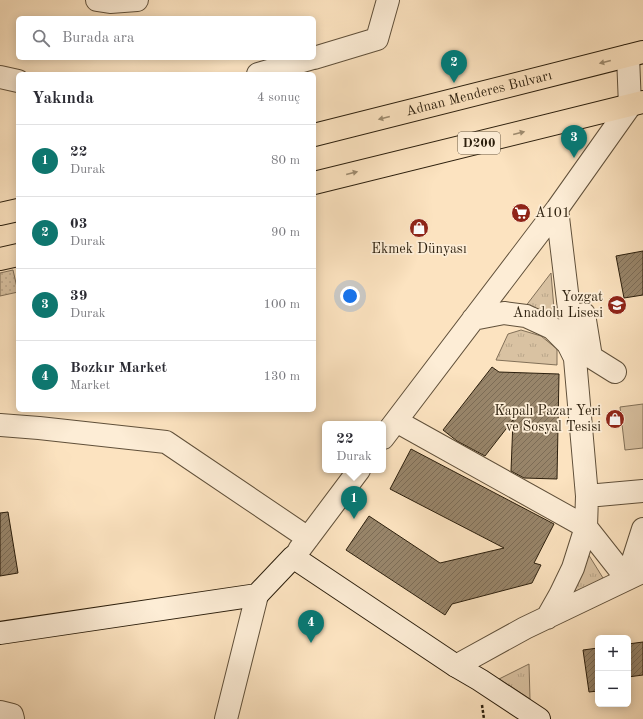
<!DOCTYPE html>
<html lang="tr">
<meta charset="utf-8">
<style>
:root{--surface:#fff;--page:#f7f7f7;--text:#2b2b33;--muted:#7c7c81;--line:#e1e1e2;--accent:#0f766e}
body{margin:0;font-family:"Old Standard TT",serif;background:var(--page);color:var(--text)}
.controls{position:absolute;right:12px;bottom:12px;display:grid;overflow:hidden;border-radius:6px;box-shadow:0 2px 10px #0003}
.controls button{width:36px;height:36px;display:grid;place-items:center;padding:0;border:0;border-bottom:1px solid var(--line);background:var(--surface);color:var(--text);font:20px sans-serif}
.you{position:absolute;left:350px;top:296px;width:14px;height:14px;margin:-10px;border:3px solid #fff;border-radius:50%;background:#1a73e8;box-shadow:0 0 0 6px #1a73e833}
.badge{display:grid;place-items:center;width:26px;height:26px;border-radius:50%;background:var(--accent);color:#fff;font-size:13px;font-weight:700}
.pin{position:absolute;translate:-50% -33px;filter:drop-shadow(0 1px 2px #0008)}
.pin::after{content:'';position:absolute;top:21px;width:14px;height:12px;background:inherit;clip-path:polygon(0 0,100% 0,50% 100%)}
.popup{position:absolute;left:322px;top:421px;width:64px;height:52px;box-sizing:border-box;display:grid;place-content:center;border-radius:6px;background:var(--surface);filter:drop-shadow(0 1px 3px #0005);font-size:13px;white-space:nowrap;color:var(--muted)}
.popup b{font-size:15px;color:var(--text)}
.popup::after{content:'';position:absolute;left:50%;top:100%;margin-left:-8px;border:8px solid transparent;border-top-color:var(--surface)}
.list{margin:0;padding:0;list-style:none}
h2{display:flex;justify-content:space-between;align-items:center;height:52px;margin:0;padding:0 16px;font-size:17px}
h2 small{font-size:13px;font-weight:400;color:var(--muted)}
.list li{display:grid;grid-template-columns:26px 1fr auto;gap:12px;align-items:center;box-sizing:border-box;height:72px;padding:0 16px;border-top:1px solid var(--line)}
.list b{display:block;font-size:15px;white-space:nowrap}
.list p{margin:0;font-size:13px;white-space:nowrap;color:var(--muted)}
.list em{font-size:13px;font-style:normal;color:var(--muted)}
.icon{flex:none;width:22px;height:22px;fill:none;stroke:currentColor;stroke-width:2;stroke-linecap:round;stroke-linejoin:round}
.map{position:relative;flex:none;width:643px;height:719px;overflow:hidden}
.search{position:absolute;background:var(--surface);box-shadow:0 2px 10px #0003;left:16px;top:16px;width:300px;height:44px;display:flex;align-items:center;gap:10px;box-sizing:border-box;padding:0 14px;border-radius:6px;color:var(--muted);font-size:15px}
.panel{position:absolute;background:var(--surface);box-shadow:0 2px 10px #0003;left:16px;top:72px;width:300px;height:340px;border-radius:6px}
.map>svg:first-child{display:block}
.grass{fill:url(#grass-tufts);stroke:#827058}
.park{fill:url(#park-dots);stroke:#827058}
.garden{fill:#d9c2a2;stroke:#827058}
.building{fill:url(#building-hatch);stroke:#2c1f0d}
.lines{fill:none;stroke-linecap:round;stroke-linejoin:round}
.street-casing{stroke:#60503a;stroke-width:24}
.secondary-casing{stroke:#2c1f0d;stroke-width:24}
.highway-casing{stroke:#2c1f0d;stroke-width:24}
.path{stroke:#2c1f0d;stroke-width:2.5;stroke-dasharray:3 2;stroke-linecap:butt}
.street{stroke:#fdedd6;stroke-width:22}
.secondary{stroke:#fdedd6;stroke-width:22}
.highway{stroke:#fce3c0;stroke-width:22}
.oneway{fill:#9e8b6f}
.labels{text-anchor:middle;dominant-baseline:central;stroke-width:3.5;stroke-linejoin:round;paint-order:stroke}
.shield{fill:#fdedd6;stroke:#6b5d49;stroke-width:1}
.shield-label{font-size:13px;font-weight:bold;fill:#2c1f0d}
.street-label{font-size:14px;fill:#2c1f0d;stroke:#fdedd6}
.poi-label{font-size:14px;fill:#2c1f0d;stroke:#fdedd6;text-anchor:end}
</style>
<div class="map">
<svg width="643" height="719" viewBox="0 0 643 719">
<defs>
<pattern id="grass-tufts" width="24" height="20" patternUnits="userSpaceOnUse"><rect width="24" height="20" fill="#d9c2a2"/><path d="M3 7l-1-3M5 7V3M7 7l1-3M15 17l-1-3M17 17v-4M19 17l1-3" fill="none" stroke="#baa68a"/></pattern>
<pattern id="park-dots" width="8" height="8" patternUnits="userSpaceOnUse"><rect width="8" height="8" fill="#d9c2a2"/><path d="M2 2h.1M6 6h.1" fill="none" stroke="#baa68a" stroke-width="1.8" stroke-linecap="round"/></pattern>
<pattern id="building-hatch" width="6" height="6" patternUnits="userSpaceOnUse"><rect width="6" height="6" fill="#98856a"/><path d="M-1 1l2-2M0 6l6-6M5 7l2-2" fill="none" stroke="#7c6c56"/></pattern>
</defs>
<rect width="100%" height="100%" fill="#fce3c0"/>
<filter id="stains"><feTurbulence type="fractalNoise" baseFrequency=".005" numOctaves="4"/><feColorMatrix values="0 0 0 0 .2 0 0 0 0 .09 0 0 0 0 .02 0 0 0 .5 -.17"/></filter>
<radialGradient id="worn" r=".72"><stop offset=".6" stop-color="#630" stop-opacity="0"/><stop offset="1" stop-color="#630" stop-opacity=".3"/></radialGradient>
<path class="grass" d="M551,273l4,48 -30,-14z
M521,330l20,6 16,13v16l-61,-5 12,-26z
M585,549l18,29 -33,18z
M529,664l1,35 -31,-20z"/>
<path class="park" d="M13,270l5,22 -18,4v-23z"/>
<path class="garden" d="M643,404v44l-18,2 -5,-43z"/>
<path class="building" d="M643,251v44l-19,3 -8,-42z
M492,367l7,5 60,2 -2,105 -33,-1 -13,-7 2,-51 -28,36 -28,-15 -14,-11z
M411,449l143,75 -20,39 7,2 -9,18 -80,21 -7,11 -99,-65 23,-34 71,47 64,-15 -114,-59z
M8,512l10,61 -18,3v-63z
M643,642v33l-15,2v-33z
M598,648v43l-9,1 -6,-42z"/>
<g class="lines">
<g class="street-casing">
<path id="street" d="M97,0l13,2 27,-2
M314,58l63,-19 11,-39
M258,74l55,-16
M0,77l18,4
M557,209l18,150 12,137 -1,31 41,52 16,-50
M584,314l7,43 24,15
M473,319l31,-6 22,3 26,12 16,16 6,12
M396,421l190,106 -13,41 -13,27 -13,23
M0,425l39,3 127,14 142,96
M383,438l174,-229 73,-103 -2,-50
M587,496l56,-5
M299,550l60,-80
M456,666l69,-38 115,-55
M0,712l12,3 1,4
M226,719l31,-124"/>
</g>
<g class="secondary-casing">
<path id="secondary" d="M0,633l257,-38 36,-38 163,109 24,14 59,39"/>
</g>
<g class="highway-casing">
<g id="highway">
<path id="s1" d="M314,135l329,-83"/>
<path d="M314,183l329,-81"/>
<path d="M0,214l18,-4"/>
<path d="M0,259l18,-4"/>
</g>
</g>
<path class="path" d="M482,705l2,14"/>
<use href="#street" class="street"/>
<use href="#secondary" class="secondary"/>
<use href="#highway" class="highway"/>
</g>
<defs><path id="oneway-solid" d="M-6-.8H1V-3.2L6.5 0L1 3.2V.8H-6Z"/></defs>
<g class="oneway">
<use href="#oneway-solid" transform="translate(605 62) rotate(166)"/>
<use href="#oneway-solid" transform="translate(384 118) rotate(166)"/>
<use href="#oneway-solid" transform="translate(519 133) rotate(-14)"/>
<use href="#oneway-solid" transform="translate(352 173) rotate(-14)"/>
</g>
<defs>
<g id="supermarket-disc" transform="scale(1)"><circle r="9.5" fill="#8f2418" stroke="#fdedd6"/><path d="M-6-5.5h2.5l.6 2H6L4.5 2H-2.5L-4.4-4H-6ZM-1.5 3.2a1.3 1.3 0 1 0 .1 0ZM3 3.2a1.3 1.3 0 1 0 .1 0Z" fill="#fff"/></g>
<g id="shop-disc" transform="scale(1)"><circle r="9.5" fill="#8f2418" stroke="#fdedd6"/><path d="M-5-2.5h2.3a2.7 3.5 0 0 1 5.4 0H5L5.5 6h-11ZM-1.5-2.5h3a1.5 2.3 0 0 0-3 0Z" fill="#fff"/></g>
<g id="school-disc" transform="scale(1)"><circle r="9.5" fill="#8f2418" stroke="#fdedd6"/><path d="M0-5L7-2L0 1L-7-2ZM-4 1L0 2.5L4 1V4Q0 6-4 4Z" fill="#fff"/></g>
</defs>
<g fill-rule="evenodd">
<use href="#supermarket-disc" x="521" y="213"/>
<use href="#shop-disc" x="419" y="228"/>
<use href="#school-disc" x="617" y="305"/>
<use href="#shop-disc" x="615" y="419"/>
</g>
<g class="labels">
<rect class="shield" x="458" y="132" width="42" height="22" rx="3"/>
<g class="shield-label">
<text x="479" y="143">D200</text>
</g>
<g class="street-label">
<text stroke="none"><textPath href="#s1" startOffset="170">Adnan Menderes Bulvarı</textPath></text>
</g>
<g class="poi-label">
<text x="535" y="213" text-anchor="start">A101</text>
<text x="419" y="249" text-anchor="middle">Ekmek Dünyası</text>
<text x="603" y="297">Yozgat<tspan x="603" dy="16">Anadolu Lisesi</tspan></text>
<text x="601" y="411">Kapalı Pazar Yeri<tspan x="601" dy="16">ve Sosyal Tesisi</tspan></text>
</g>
</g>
<rect width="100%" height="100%" filter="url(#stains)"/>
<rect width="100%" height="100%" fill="url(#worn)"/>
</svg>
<div class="controls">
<button>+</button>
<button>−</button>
</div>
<div class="you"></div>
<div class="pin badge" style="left:354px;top:519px">1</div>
<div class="popup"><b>22</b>Durak</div>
<div class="pin badge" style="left:454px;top:83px">2</div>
<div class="pin badge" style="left:574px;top:158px">3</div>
<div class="pin badge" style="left:311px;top:643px">4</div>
<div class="search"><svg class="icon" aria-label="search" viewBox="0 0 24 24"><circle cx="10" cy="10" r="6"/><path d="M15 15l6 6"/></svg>Burada ara</div>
<section class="panel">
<h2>Yakında<small>4 sonuç</small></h2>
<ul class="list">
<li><span class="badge">1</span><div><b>22</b><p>Durak</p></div><em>80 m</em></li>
<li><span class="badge">2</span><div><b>03</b><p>Durak</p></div><em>90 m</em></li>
<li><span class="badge">3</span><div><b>39</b><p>Durak</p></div><em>100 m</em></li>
<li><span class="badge">4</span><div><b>Bozkır Market</b><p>Market</p></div><em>130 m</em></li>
</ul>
</section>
</div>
